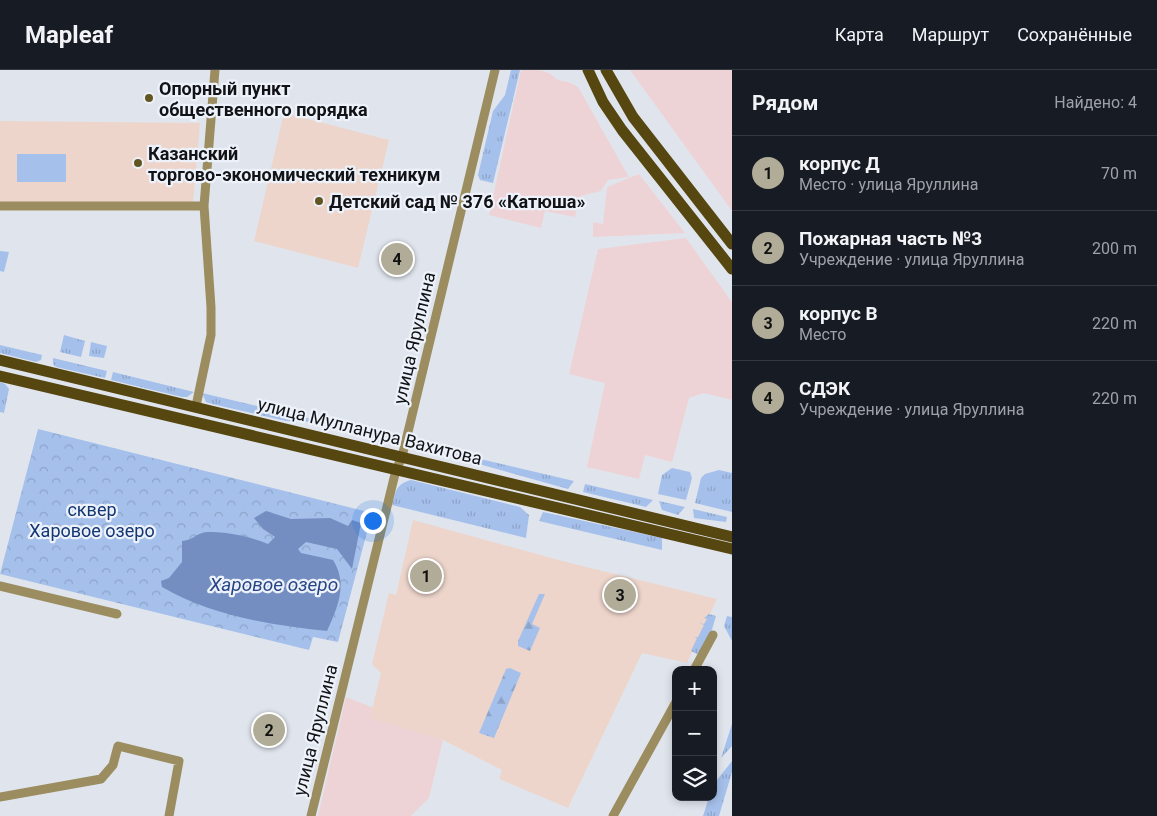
<!DOCTYPE html>
<html lang="ru">
<meta charset="utf-8">
<style>
:root{--surface:#171b24;--page:#242831;--text:#f1f3f6;--muted:#9ea1a6;--line:#363941;--accent:#b1ac97}
body{margin:0;font-family:Roboto,sans-serif;background:var(--page);color:var(--text)}
.controls{position:absolute;right:15px;bottom:15px;display:grid;overflow:hidden;border-radius:10px;box-shadow:0 2px 8px #0003}
.controls button{width:45px;height:45px;display:grid;place-items:center;padding:0;border:0;border-bottom:1px solid var(--line);background:var(--surface);color:var(--text);font:25px sans-serif}
.you{position:absolute;left:372px;top:450px;width:18px;height:18px;margin:-12px;border:4px solid #fff;border-radius:50%;background:#1a73e8;box-shadow:0 0 0 8px #1a73e833}
.badge{display:grid;place-items:center;width:32px;height:32px;border-radius:50%;background:var(--accent);color:#111;font-size:16px;font-weight:700}
.pin{position:absolute;translate:-50% -50%;border:2px solid #fff;box-shadow:0 1px 5px #0006}
.list{margin:0;padding:0;list-style:none}
h2{display:flex;justify-content:space-between;align-items:center;height:65px;margin:0;padding:0 20px;font-size:21px}
h2 small{font-size:16px;font-weight:400;color:var(--muted)}
.list li{display:grid;grid-template-columns:32px 1fr auto;gap:15px;align-items:center;box-sizing:border-box;height:75px;padding:0 20px;border-top:1px solid var(--line)}
.list b{display:block;font-size:19px;white-space:nowrap}
.list p{margin:0;font-size:16px;white-space:nowrap;color:var(--muted)}
.list em{font-size:16px;font-style:normal;color:var(--muted)}
.icon{flex:none;width:28px;height:28px;fill:none;stroke:currentColor;stroke-width:2;stroke-linecap:round;stroke-linejoin:round}
.map{position:relative;flex:none;width:732px;height:746px;overflow:hidden}
header{display:flex;align-items:center;gap:30px;box-sizing:border-box;height:70px;padding:0 25px;background:var(--surface);border-bottom:1px solid var(--line)}
header strong{font-size:24px}
nav{display:flex;gap:28px;margin-inline-start:auto;font-size:18px}
main{display:flex}
aside{flex:1;background:var(--surface)}
.map>svg:first-child{display:block}
.commercial{fill:#eed3d6}
.education{fill:#edd5cb}
.grass{fill:url(#grass-tufts)}
.forest{fill:url(#forest-firs)}
.park{fill:url(#park-crowns)}
.garden{fill:#a5c0eb}
.water{fill:#748ec1}
.lines{fill:none;stroke-linecap:round;stroke-linejoin:round}
.minor{stroke:#9b8d60;stroke-width:9}
.major{stroke:#564610;stroke-width:11}
.poi-dot{fill:#635522;stroke:#edf2fa;stroke-width:2}
.labels{text-anchor:middle;dominant-baseline:central;stroke-width:4.5;stroke-linejoin:round;paint-order:stroke}
.poi-label{font-size:18px;font-weight:bold;fill:#121316;stroke:#edf2fa;text-anchor:start}
.street-label{font-size:18px;fill:#121316;stroke:#edf2fa}
.park-label{font-size:18px;fill:#133773;stroke:#edf2fa}
.water-label{font-size:19px;font-style:italic;fill:#274585;stroke:#edf2fa}
</style>
<header>
<strong>Mapleaf</strong>
<nav><a>Карта</a><a>Маршрут</a><a>Сохранённые</a></nav>
</header>
<main>
<div class="map">
<svg width="732" height="746" viewBox="0 0 732 746">
<defs>
<pattern id="grass-tufts" width="24" height="20" patternUnits="userSpaceOnUse" patternTransform="scale(1.25)"><rect width="24" height="20" fill="#a5c0eb"/><path d="M3 7l-1-3M5 7V3M7 7l1-3M15 17l-1-3M17 17v-4M19 17l1-3" fill="none" stroke="#8da4c9"/></pattern>
<pattern id="forest-firs" width="22" height="20" patternUnits="userSpaceOnUse" patternTransform="scale(1.25)"><rect width="22" height="20" fill="#a5c0eb"/><path d="M5 1l3.5 6h-7zM16 11l3.5 6h-7z" fill="#8da4c9"/></pattern>
<pattern id="park-crowns" width="20" height="18" patternUnits="userSpaceOnUse" patternTransform="scale(1.25)"><rect width="20" height="18" fill="#a5c0eb"/><path d="M2 6a3 3 0 1 1 6 0M12 15a3 3 0 1 1 6 0" fill="none" stroke="#8da4c9"/></pattern>
</defs>
<rect width="100%" height="100%" fill="#e0e5ed"/>
<path class="commercial" d="M521,0h18l10,3 9,7 13,3 7,4 51,90 -21,3 -7,11 -21,5 -5,21 -30,-6 -4,17 -52,-13z
M630,0h102v141z
M639,104l46,59 -92,4v-15l10,2 4,-37z
M686,168l46,64v98l-28,-7 -15,5 -17,64 -27,-7 -6,24 -52,-12 18,-84 -36,-9 29,-125z
M346,627l28,11 -4,10 73,22 -14,58 -18,18h-93z"/>
<path class="education" d="M284,43l105,27 -31,128 -104,-27z
M0,51l200,2 -7,79h-193z
M413,450l153,42 151,37 -30,64 -45,-10 -74,155 -69,-29 3,-9 -59,-30 -73,-22 11,-45 -9,-9 17,-71 7,2z"/>
<path class="grass" d="M511,0h9l-27,113 -13,-3 -2,-5 15,-64 12,-16z
M64,265l21,6 -4,16 -21,-5z
M91,272l16,4 -3,12 -15,-2z
M0,275l42,10 -1,5 -5,2 -36,-9z
M53,288l54,13 -2,7 -49,-11 -3,-3z
M113,302l81,20 -7,5h-5l-71,-17z
M0,312l5,2 4,5 -5,24 -4,-1z
M202,323l110,26v3l-26,-1 -74,-17 -6,-2z
M354,359l45,9 -13,6 -33,-11z
M438,379l136,32 -6,8 -128,-36z
M672,398l18,4 2,6 -6,22 -28,-6 4,-19z
M719,400l13,3v39l-37,-9 6,-25 4,-4z
M411,410l109,27 9,8 -3,23 -134,-33c4,-14 4,-21 19,-25z
M585,414l68,16 -7,7 -63,-15z
M659,431l26,6 -7,8 -16,-5z
M693,439l34,8 -1,5 -32,-4z
M543,442l119,26v12l-123,-29z
M709,544l7,2 -5,17 -12,22 -8,-4 6,-13 -3,-1h4l6,-12 -5,-2 5,1 3,-5 -3,-1z
M727,546l5,1v24l-8,-15z
M732,654v22l-11,12z
M732,691v11l-13,44h-16l6,-19h4v-12z"/>
<path class="forest" d="M539,524h6l-13,30 8,4 -10,23 -12,-5v-5z
M510,598l11,5 -27,65 -15,-5 27,-64z"/>
<path class="park" d="M38,359l334,84 -34,129 -25,-5 -4,13 -309,-76z"/>
<path class="garden" d="M17,84h49v28h-49z
M0,181l9,1 -5,20 -4,-1z"/>
<path class="water" d="M266,441l25,8 39,-1 18,8 4,-6 9,3 -9,46 -15,-20 -31,-7 -8,7 3,4 32,7c15,24 5,47 -6,71 -56,-6 -115,-15 -165,-44l-1,-6 8,-3 13,-16v-21c10,0 16,-9 25,-9 22,0 41,4 61,12l7,-7 -12,-8 -9,-11z"/>
<g class="lines">
<path class="minor" d="M0,136h204
M196,336l15,-71v-28l-7,-101 11,-136
M0,516l117,28
M694,600l19,-35
M0,727l101,-18 12,-14 5,-19 61,15 -10,55
M311,746l85,-346 6,-13 93,-387
M613,746l63,-114"/>
<path class="major" d="M588,0l15,32 19,28 110,139
M606,0l27,47 99,127
M0,290l732,177
M0,306l732,173"/>
</g>
<g class="poi-dot">
<circle cx="149" cy="28" r="5"/>
<circle cx="138" cy="93" r="5"/>
<circle cx="319" cy="131" r="5"/>
</g>
<g class="labels">
<g class="poi-label">
<text x="159" y="18">Опорный пункт<tspan x="159" dy="21">общественного порядка</tspan></text>
<text x="148" y="83">Казанский<tspan x="148" dy="21">торгово-экономический техникум</tspan></text>
<text x="329" y="131">Детский сад № 376 «Катюша»</text>
</g>
<g class="street-label">
<text transform="translate(414 268) rotate(-77)">улица Яруллина</text>
<text transform="translate(370 361) rotate(14)">улица Мулланура Вахитова</text>
<text transform="translate(315 660) rotate(-76)">улица Яруллина</text>
</g>
<g class="park-label">
<text x="92" y="439">сквер<tspan x="92" dy="21">Харовое озеро</tspan></text>
</g>
<g class="water-label">
<text x="274" y="514">Харовое озеро</text>
</g>
</g>
</svg>
<div class="controls">
<button>+</button>
<button>−</button>
<button><svg class="icon" aria-label="layers" viewBox="0 0 24 24"><path d="M12 4l9 5-9 5-9-5zM3 14l9 5 9-5"/></svg></button>
</div>
<div class="you"></div>
<div class="pin badge" style="left:426px;top:506px">1</div>
<div class="pin badge" style="left:269px;top:660px">2</div>
<div class="pin badge" style="left:620px;top:525px">3</div>
<div class="pin badge" style="left:397px;top:189px">4</div>
</div>
<aside>
<h2>Рядом<small>Найдено: 4</small></h2>
<ul class="list">
<li><span class="badge">1</span><div><b>корпус Д</b><p>Место · улица Яруллина</p></div><em>70 m</em></li>
<li><span class="badge">2</span><div><b>Пожарная часть №3</b><p>Учреждение · улица Яруллина</p></div><em>200 m</em></li>
<li><span class="badge">3</span><div><b>корпус В</b><p>Место</p></div><em>220 m</em></li>
<li><span class="badge">4</span><div><b>СДЭК</b><p>Учреждение · улица Яруллина</p></div><em>220 m</em></li>
</ul>
</aside>
</main>
